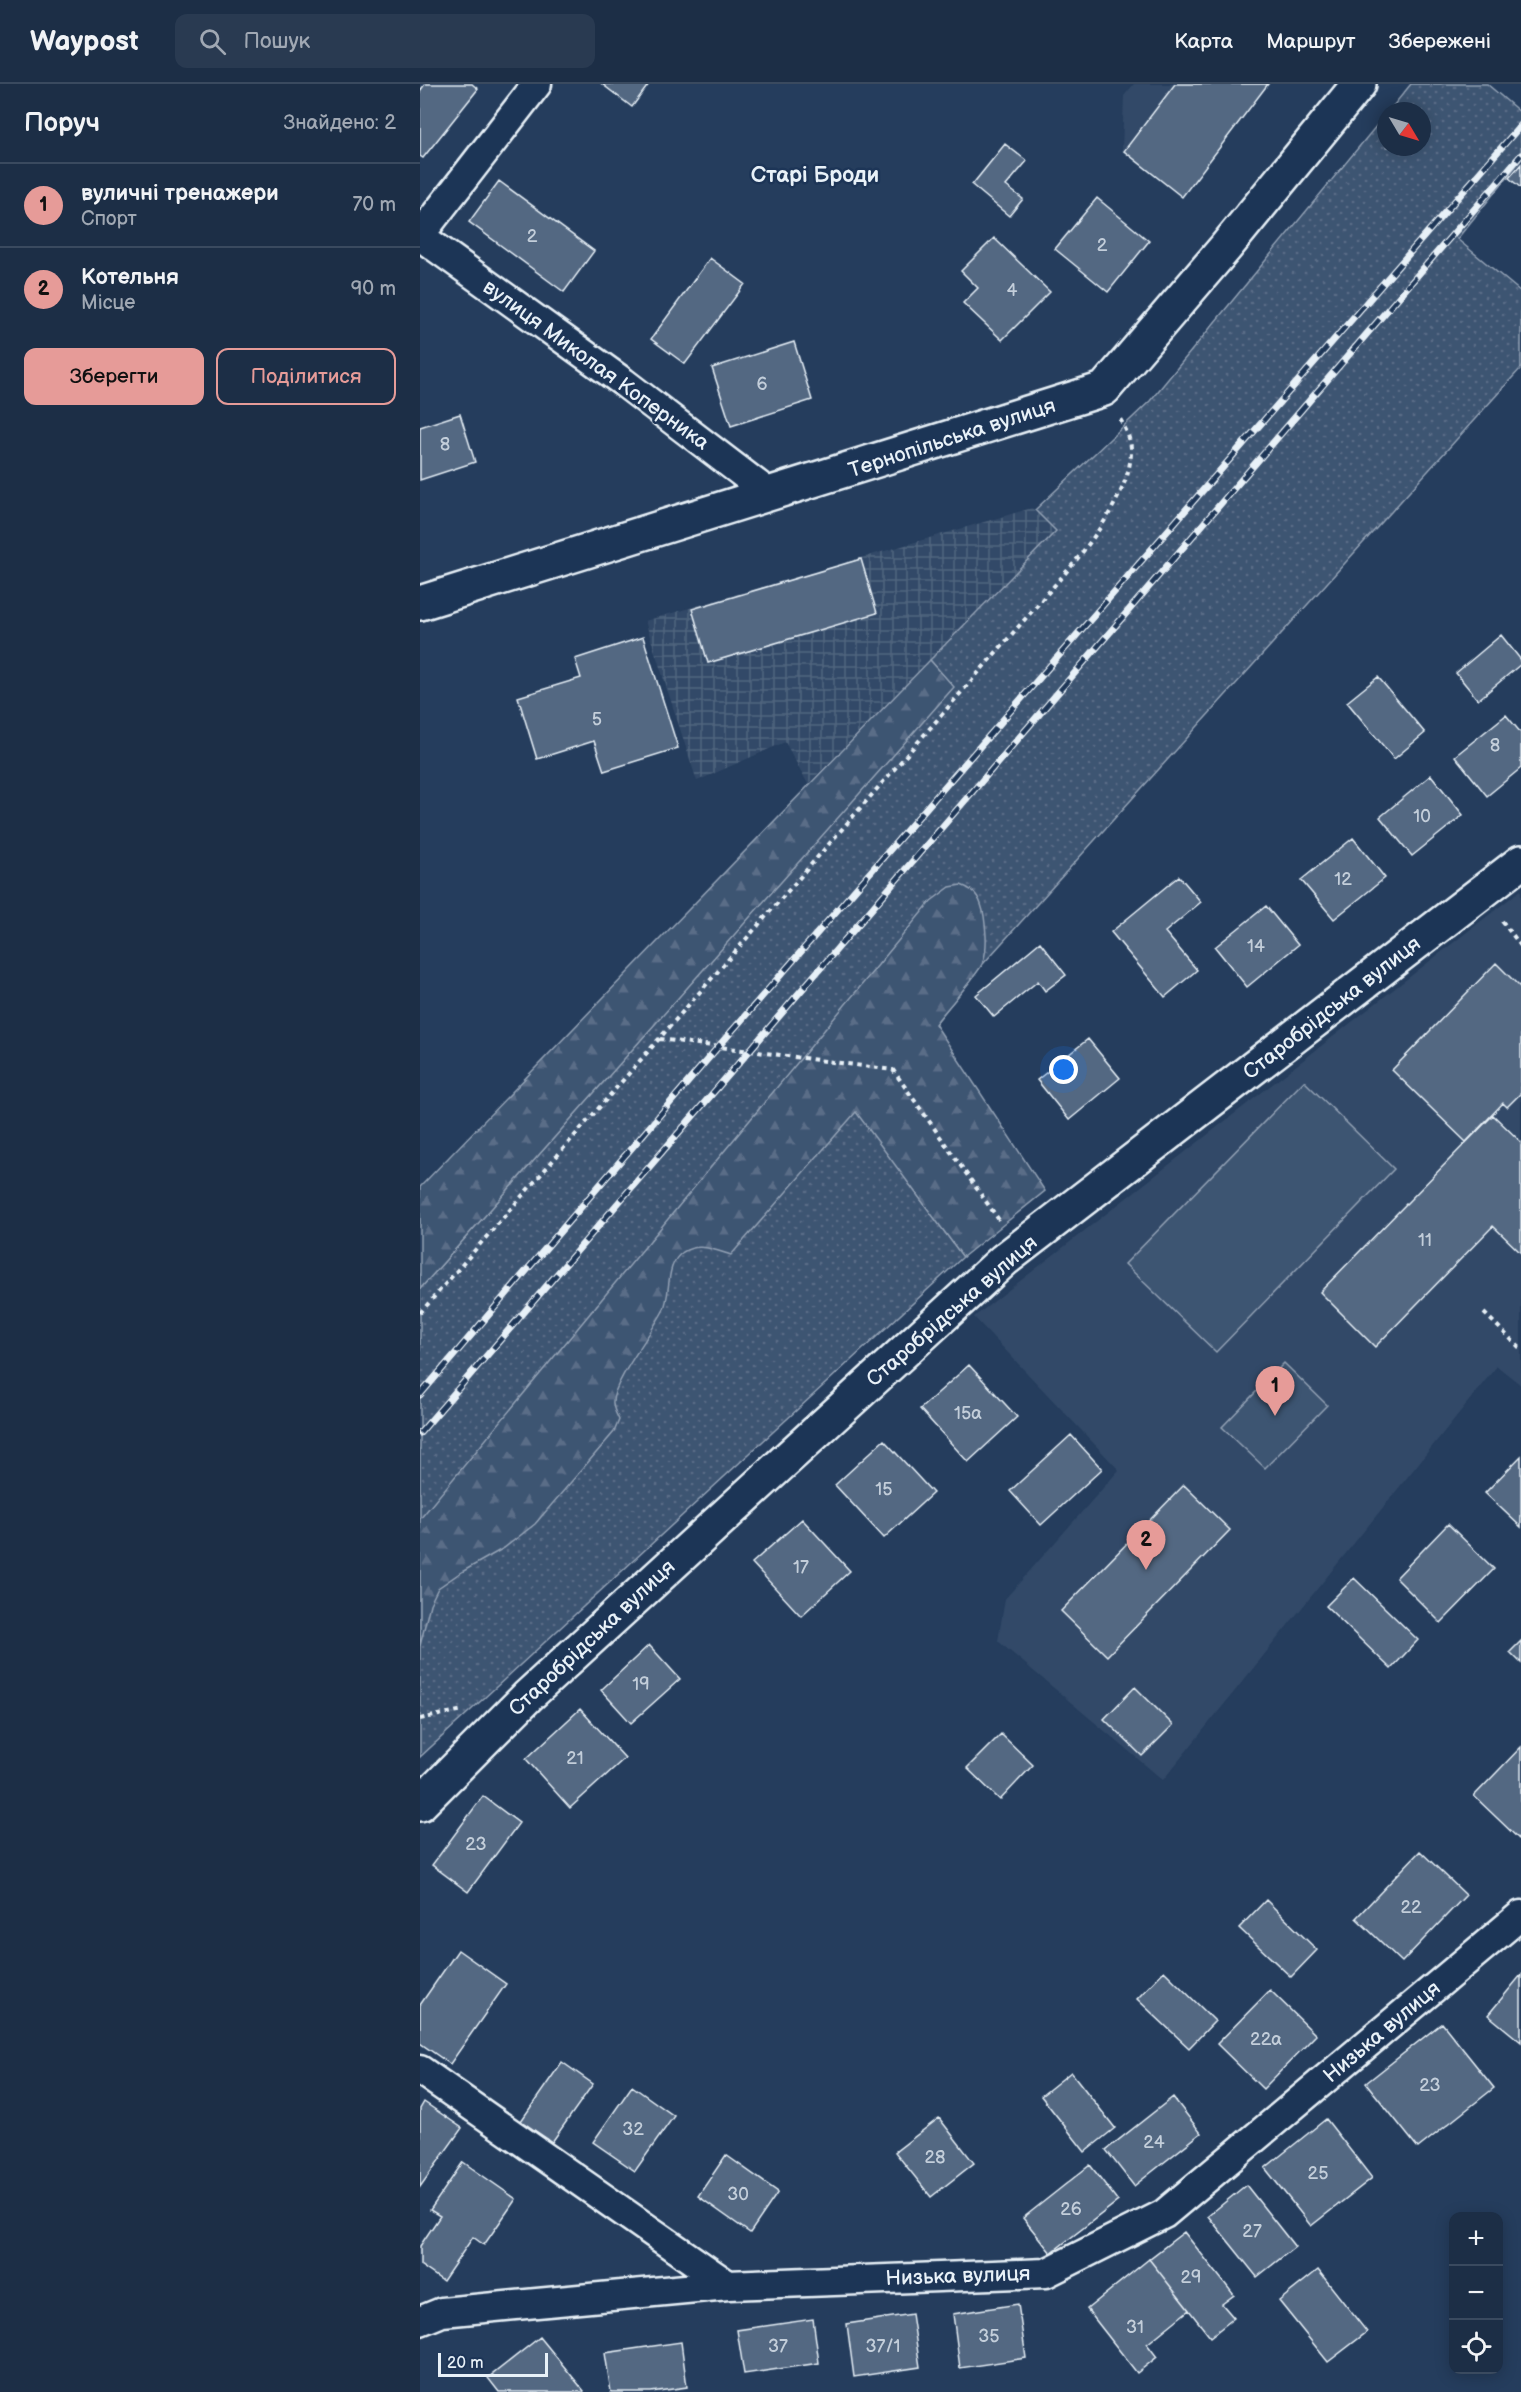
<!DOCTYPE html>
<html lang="uk">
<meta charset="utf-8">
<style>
:root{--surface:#1c2e46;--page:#293a51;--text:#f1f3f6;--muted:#a0a8b3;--line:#3a4a5f;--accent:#e69b98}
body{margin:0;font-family:"Balsamiq Sans",sans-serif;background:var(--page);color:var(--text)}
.controls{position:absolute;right:18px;bottom:18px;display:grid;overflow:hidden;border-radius:12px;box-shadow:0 3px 15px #0003}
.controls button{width:54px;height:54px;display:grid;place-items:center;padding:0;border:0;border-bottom:2px solid var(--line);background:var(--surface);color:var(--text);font:30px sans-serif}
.compass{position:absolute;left:957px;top:18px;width:54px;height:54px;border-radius:50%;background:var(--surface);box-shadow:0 3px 15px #0003;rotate:128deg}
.scale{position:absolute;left:18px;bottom:15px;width:110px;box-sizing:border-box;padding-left:6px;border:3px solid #e8f1f8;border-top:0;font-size:16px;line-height:21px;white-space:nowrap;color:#e8f1f8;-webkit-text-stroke:4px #1d3557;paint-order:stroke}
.you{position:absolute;left:644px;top:986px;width:21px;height:21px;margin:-15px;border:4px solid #fff;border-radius:50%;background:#1a73e8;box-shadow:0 0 0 9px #1a73e833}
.badge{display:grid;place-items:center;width:39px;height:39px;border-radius:50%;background:var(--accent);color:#111;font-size:20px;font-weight:700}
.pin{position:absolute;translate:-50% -50px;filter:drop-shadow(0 2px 3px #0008)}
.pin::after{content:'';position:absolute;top:32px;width:21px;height:18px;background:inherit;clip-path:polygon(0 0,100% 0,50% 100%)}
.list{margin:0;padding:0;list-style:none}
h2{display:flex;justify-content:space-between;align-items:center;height:78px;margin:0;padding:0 24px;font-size:26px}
h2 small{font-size:20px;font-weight:400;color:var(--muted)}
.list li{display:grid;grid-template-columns:39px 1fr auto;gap:18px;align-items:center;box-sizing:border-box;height:84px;padding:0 24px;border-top:2px solid var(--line)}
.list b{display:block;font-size:22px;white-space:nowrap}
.list p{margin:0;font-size:20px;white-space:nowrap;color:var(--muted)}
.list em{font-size:20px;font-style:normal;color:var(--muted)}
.actions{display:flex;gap:12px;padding:18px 24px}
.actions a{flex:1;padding:14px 0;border:2px solid var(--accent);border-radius:12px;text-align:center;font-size:21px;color:var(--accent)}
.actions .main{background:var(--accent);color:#111}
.icon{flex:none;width:33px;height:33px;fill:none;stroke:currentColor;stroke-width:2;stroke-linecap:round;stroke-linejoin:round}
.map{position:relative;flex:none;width:1101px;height:2308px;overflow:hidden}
header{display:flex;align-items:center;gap:36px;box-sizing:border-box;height:84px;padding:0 30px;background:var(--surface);border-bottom:2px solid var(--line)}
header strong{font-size:28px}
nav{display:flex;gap:33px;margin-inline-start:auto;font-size:21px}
.search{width:420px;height:54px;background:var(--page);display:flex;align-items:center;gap:15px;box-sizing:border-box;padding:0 21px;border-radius:12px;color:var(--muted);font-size:22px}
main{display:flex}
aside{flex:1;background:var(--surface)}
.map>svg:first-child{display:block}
.built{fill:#334a68}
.industrial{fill:url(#industrial-grid)}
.grass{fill:url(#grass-dots);stroke:#93a2b5;stroke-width:1.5}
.forest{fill:url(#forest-firs);stroke:#93a2b5;stroke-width:1.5}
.garden{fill:#3e5472;stroke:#93a2b5;stroke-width:1.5}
.building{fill:#536782;stroke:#e8f1f8;stroke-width:1.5}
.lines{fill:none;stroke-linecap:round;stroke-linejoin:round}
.street-casing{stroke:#e8f1f8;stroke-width:33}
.secondary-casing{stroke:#e8f1f8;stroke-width:38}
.path{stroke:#e8f1f8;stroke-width:4;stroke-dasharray:4.5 4.5;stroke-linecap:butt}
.street{stroke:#1d3557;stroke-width:28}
.secondary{stroke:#1d3557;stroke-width:33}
.rail-casing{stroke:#e8f1f8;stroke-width:7}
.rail{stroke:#1d3557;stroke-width:4.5;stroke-dasharray:14;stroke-linecap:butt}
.labels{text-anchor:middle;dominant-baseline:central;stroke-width:5;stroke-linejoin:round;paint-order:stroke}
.number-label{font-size:18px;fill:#c3ceda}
.street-label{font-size:21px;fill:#e8f1f8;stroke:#1d3557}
.neighbourhood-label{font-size:22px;font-weight:bold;fill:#e8f1f8;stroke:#1d3557}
</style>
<header>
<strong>Waypost</strong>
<div class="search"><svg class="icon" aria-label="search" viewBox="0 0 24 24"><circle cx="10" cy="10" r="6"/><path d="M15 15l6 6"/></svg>Пошук</div>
<nav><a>Карта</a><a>Маршрут</a><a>Збережені</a></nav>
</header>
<main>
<aside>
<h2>Поруч<small>Знайдено: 2</small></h2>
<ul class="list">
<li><span class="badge">1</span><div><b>вуличні тренажери</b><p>Спорт</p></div><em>70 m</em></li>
<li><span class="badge">2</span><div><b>Котельня</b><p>Місце</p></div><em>90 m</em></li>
</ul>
<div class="actions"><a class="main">Зберегти</a><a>Поділитися</a></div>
</aside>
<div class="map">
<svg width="1101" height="2308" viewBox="0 0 1101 2308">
<defs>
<pattern id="industrial-grid" width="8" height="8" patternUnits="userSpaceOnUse" patternTransform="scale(1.5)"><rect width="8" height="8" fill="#334a68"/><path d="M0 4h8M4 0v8" fill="none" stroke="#51657e"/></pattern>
<pattern id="grass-dots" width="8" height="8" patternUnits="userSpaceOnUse" patternTransform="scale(1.5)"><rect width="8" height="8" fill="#3e5472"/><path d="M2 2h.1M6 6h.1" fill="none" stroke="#5a6d87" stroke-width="1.8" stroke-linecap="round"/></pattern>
<pattern id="forest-firs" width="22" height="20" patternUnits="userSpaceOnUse" patternTransform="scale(1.5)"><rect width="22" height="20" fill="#3e5472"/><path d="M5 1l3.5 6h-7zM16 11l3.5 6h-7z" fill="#5a6d87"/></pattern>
</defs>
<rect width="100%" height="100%" fill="#253d5d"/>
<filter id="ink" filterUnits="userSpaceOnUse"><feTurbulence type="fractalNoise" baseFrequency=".0167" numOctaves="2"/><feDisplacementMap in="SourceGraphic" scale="12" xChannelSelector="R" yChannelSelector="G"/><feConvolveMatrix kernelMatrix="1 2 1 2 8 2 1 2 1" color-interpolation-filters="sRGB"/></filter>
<g filter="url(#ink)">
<path class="built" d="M714,0h135l-87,113 -60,-46 2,-55z
M1101,806v495l-24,-19 -334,414 -165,-139 7,-42 114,-129 -145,-153z"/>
<path class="industrial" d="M612,424l24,23 -248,253 -23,-42 -88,39 -52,-160z"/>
<path class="grass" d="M991,0h76l34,29v47l-64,79 64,53v76l-538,596 -48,60 -78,88 106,145 -543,500v-468l533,-602 -23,-27 126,-129 -21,-21 115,-109 236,-287v33h36v-36h-33z"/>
<path class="forest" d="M510,576l24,27 -534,602v-102z
M541,801c16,6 20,15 23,31 2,15 4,31 -1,46 -3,11 -39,49 -48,62l110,167 -82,66 -107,-145 -125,143c-16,-5 -32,-13 -48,-3 -19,13 -11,40 -20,59 -10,20 -52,74 -50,92 0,6 4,12 6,17l-5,12 -79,92 -31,24 -44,25 -22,15 -8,16 -10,42v-127l511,-618 19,-14z"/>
<path class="garden" d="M884,997l90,88 -178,183 -91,-88z
M864,1279l43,42 -62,63 -43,-41z"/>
<path class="building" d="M5,0h47l6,5 -55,69 -3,-2v-65z
M182,0h47l-17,23z
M755,0h93l-86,113 -58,-46z
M585,60l22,17 -21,25 17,13 -14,17 -37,-31z
M1101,80v24l-12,-10z
M79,97l95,70 -30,41 -95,-70z
M677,114l52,43 -41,51 -53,-43z
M574,154l56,54 -48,48 -39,-37 15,-15 -17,-17z
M290,174l35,26 -60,80 -34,-25z
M374,258l18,58 -81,26 -19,-58z
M40,330l15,48 -55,18v-53z
M441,475l16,54 -169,50 -16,-54z
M1081,551l20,25v4l-43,36 -22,-27z
M223,553l35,111 -74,23 -10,-30 -57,18 -19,-62 63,-19 -6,-19z
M958,593l47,56 -31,26 -47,-57z
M1086,631l15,18v35l-34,28 -32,-40z
M1011,691l32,40 -51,41 -32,-39z
M933,754l32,40 -51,41 -33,-39z
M759,792l22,26 -36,30 32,38 -32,27 -54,-65z
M846,822l32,39 -51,42 -32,-40z
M620,858l26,33 -21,16 -7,-10 -44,36 -18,-22z
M1076,879l25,25v105l-14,14 -4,-4 -37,39 -74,-72z
M668,955l32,39 -51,42 -32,-40z
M1073,1031l28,27v111l-28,-27 -118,121 -55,-55z
M549,1281l48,52 -49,45 -48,-53z
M651,1351l31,34 -61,56 -31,-34z
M464,1356l49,53 -49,45 -49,-53z
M1101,1372v71l-36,-34z
M764,1401l46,45 -123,126 -46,-45z
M382,1435l48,52 -49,45 -49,-53z
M1028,1440l46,45 -53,54 -45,-45z
M934,1494l64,62 -27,29 -65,-63z
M1101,1557v22l-11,-11z
M229,1561l31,34 -49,44 -30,-33z
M715,1603l38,38 -31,31 -38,-37z
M160,1625l45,49 -55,50 -44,-49z
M581,1650l32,31 -33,35 -33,-32z
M1101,1663v92l-1,1 -46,-44z
M63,1712l36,27 -51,69 -36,-27z
M1000,1767l46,44 -64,67 -46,-44z
M846,1816l51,50 -26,27 -52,-49z
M38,1866l48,34 -56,80 -30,-21v-38z
M744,1887l51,50 -26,27 -52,-49z
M1101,1891v67l-33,-27z
M850,1906l46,45 -53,54 -46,-45z
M1022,1939l52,65 -76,60 -52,-65z
M142,1978l31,22 -41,58 -31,-21z
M651,1988l44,56 -30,24 -44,-56z
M212,2002l42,30 -39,55 -42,-29z
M753,2013l28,36 -67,53 -28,-36z
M4,2018l38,26 -42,59v-78z
M519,2034l35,45 -43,34 -36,-45z
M906,2035l46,59 -61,48 -46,-58z
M306,2071l52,37 -28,41 -52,-37z
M43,2078l53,37 -32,46 -11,-8 -30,44 -23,-16v-19l20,-30 -10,-6z
M670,2081l28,36 -67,52 -28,-35z
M826,2101l49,62 -38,30 -49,-61z
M764,2148l50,63 -12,9 12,14 -24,19 -61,-78z
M729,2175l40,51 -42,34 10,13 -20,16 -50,-64z
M898,2186l49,62 -39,30 -49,-61z
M598,2220l8,54 -66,10 -7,-54z
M492,2230l8,53 -66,10 -7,-53z
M393,2235l6,44 -75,11 -7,-44z
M120,2253l44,54 -1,1h-84l-11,-14z
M261,2258l6,45 -36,5h-40l-6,-39z"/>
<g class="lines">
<g class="street-casing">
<path id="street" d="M0,151l117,-151
M0,152l203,146 148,113
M0,1986l308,215
M0,2237l22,-9 286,-27 318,-12 118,-59 357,-299"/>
</g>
<g class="secondary-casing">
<path id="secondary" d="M0,519l684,-214 121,-141 134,-164
M0,1720l108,-108 476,-436 517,-398"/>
</g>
<path class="path" d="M1082,837l19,25
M240,955l233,31 106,150
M0,1229l654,-750c23,-29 58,-76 57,-114 0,-9 -6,-22 -11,-30
M1064,1229l37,36
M0,1635l43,-9"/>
<use href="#street" class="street"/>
<use href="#secondary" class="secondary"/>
<g class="rail-casing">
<path id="rail" d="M0,1311l298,-348 803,-922
M0,1349l1101,-1278"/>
</g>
<use href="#rail" class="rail"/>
</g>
</g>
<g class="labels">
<g class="number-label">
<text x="112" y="152">2</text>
<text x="682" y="161">2</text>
<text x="592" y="206">4</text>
<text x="342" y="300">6</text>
<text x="25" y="360">8</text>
<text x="177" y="635">5</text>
<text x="1075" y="661">8</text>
<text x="1002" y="732">10</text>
<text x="923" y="795">12</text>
<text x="836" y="862">14</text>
<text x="1005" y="1156">11</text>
<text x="548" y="1329">15а</text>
<text x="464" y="1405">15</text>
<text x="381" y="1483">17</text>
<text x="221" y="1600">19</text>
<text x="155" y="1674">21</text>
<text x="56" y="1760">23</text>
<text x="991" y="1823">22</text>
<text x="846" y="1955">22а</text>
<text x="1010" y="2001">23</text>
<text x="213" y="2045">32</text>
<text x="734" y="2058">24</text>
<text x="515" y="2073">28</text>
<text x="898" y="2089">25</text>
<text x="318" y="2110">30</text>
<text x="651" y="2125">26</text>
<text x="832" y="2147">27</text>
<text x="771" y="2193">29</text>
<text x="715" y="2243">31</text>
<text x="569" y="2252">35</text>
<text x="358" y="2262">37</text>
<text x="463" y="2262">37/1</text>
</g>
<g class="street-label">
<text transform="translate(176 281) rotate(36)">вулиця Миколая Коперника</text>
<text transform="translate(532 354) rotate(-18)">Тернопільська вулиця</text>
<text transform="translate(912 924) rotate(-38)">Старобрідська вулиця</text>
<text transform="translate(532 1227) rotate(-41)">Старобрідська вулиця</text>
<text transform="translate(172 1554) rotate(-43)">Старобрідська вулиця</text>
<text transform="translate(962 1948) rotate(-40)">Низька вулиця</text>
<text transform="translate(538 2192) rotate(-2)">Низька вулиця</text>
</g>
<g class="neighbourhood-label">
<text x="395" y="91">Старі Броди</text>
</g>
</g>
</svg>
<div class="controls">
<button>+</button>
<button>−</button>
<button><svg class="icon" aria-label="locate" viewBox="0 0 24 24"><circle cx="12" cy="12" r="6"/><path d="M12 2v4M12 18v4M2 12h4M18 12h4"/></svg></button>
</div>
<svg class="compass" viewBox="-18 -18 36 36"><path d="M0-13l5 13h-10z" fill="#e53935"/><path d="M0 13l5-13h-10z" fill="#a0a8b3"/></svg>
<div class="scale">20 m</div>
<div class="you"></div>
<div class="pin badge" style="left:855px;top:1332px">1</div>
<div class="pin badge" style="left:726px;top:1486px">2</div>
</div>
</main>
